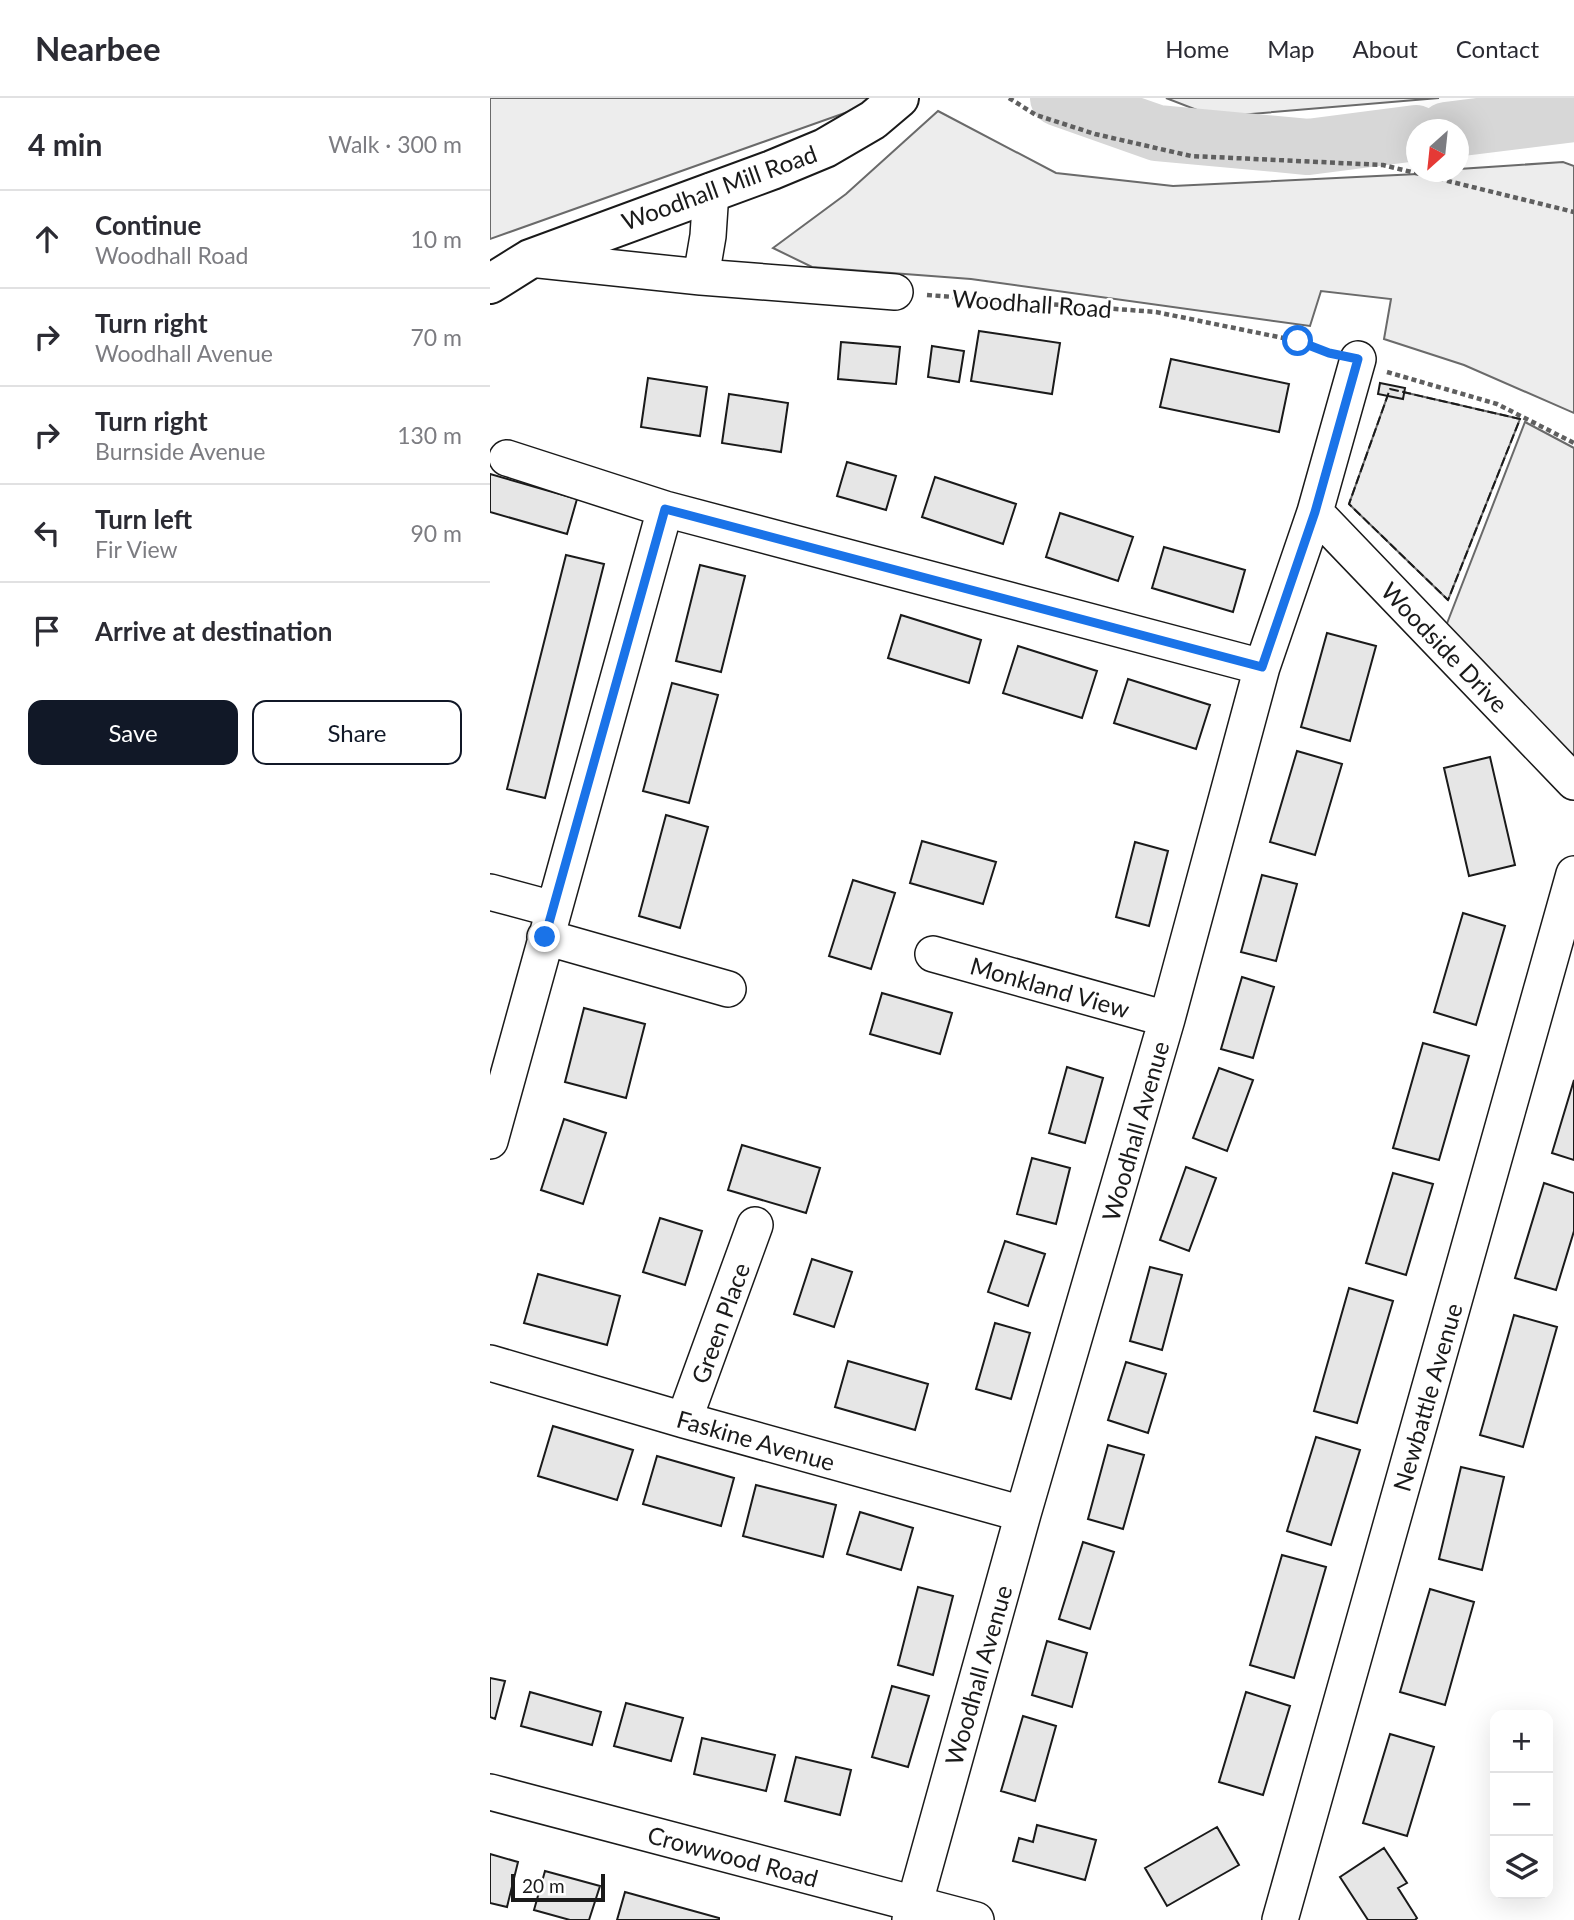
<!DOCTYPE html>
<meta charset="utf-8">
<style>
:root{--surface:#fff;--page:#f2f2f3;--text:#2b2b33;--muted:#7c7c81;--line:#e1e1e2;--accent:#111827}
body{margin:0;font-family:Lato,sans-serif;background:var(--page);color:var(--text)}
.controls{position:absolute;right:21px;bottom:21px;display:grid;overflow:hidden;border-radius:14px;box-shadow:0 7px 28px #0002}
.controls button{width:63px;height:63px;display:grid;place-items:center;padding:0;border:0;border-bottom:2px solid var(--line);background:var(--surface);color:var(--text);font:35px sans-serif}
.compass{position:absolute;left:916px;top:21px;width:63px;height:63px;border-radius:50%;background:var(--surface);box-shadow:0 7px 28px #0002;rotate:207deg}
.scale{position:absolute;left:21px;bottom:18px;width:94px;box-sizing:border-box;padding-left:7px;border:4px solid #1a1a1a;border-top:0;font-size:19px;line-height:24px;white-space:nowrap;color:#1a1a1a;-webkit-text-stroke:5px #fff;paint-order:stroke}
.stop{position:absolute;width:21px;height:21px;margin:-16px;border:5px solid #1a73e8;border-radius:50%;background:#fff}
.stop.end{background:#1a73e8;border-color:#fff;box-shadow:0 2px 7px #0008}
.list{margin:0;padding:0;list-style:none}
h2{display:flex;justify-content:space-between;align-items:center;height:91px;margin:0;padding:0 28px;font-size:30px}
h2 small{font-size:23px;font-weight:400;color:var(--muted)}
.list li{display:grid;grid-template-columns:46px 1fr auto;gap:21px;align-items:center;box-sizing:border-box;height:98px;padding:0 28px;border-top:2px solid var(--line)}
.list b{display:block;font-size:26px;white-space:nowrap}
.list p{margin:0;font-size:23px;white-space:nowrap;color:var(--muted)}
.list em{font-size:23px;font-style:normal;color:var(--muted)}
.actions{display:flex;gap:14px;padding:21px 28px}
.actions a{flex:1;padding:16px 0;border:2px solid var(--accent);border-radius:14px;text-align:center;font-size:24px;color:var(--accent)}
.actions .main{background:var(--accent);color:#fff}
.icon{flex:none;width:38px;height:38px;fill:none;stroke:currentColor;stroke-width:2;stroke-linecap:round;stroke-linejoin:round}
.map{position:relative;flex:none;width:1084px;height:1822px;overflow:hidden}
header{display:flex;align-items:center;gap:42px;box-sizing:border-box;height:98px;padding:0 35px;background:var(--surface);border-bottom:2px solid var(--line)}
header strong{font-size:33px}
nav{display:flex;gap:38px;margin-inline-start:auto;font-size:24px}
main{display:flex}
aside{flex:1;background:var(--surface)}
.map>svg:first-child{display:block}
.built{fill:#ededed;stroke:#6a6a6a;stroke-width:2}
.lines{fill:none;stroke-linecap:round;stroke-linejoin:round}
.stream{stroke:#d7d7d7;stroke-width:10}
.river{stroke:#d7d7d7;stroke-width:56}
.building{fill:#e6e6e6;stroke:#1a1a1a;stroke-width:2}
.minor-casing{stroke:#1a1a1a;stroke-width:38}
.major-casing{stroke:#1a1a1a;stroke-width:42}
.path{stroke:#5f5f5f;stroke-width:4.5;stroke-dasharray:5 3.5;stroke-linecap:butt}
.minor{stroke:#fff;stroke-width:35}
.major{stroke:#fff;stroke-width:38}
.fence{stroke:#1a1a1a;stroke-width:2;stroke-dasharray:9 3.5;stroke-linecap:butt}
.route{stroke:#1a73e8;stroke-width:9}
.labels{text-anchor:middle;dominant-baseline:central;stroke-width:5;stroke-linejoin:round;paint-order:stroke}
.street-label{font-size:24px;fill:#1a1a1a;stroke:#fff}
</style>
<header>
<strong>Nearbee</strong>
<nav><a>Home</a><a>Map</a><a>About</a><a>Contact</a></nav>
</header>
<main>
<aside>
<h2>4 min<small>Walk · 300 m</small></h2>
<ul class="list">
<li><svg class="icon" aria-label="ahead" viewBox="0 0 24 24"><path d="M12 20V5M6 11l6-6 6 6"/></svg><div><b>Continue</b><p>Woodhall Road</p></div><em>10 m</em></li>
<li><svg class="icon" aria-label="right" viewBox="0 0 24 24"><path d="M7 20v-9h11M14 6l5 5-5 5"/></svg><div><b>Turn right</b><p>Woodhall Avenue</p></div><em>70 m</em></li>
<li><svg class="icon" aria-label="right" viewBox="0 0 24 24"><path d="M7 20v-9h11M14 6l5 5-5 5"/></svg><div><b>Turn right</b><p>Burnside Avenue</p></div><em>130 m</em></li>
<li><svg class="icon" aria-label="left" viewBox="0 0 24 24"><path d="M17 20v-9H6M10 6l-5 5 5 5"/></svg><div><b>Turn left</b><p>Fir View</p></div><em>90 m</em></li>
<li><svg class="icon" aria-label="arrive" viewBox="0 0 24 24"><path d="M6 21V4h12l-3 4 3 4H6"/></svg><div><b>Arrive at destination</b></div></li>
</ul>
<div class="actions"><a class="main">Save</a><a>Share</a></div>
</aside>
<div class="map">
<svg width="1084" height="1822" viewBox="0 0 1084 1822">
<rect width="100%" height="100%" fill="#fff"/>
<path class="built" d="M0,0h397l-397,141z
M676,0h273l-224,19z
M448,13l118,62 117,13 285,-14 1,-3 104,-7 11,4v247l-110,-48 -80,-26 7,-40 -70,-8 -11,35 -339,-47 -159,-12 -39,-19 73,-54z
M900,291l130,30 -72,181 -99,-96z
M1035,324l49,26v314l-128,-136z"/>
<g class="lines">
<path class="stream" d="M1077,0l7,16"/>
<path class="river" d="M568,0l99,35 151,14 108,-14
M956,32l128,-16"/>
</g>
<path class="building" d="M489,233l81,12 -8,51 -81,-13z
M351,244l59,5 -4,37 -58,-5z
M442,248l32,5 -5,31 -31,-5z
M681,261l118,25 -10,48 -119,-25z
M158,280l59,9 -7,49 -59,-9z
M890,285l25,5 -2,11 -25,-5z
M239,296l59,9 -7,49 -59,-9z
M357,364l49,14 -10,34 -49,-14z
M0,376l87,25 -10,35 -77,-22z
M445,379l81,27 -13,40 -81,-27z
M570,415l73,24 -15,44 -72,-24z
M674,449l81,23 -12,42 -81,-24z
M76,457l38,9 -59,234 -38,-9z
M210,467l45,11 -24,96 -45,-11z
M411,517l80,25 -12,43 -81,-25z
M837,535l49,13 -26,95 -49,-14z
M528,548l79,25 -15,47 -79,-25z
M638,581l82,26 -14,44 -82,-26z
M182,585l46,12 -29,108 -46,-12z
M807,653l45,13 -27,91 -45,-13z
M1000,659l25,108 -46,11 -25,-108z
M176,717l42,12 -28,101 -41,-12z
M432,743l74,21 -13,42 -73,-21z
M645,744l33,9 -19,75 -33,-9z
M772,777l35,9 -21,77 -35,-9z
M363,782l42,13 -24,76 -42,-13z
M973,815l42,13 -29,99 -42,-13z
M752,879l32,10 -21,71 -32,-9z
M392,895l70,20 -12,41 -70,-20z
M94,910l61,16 -19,74 -61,-16z
M933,945l46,13 -30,104 -46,-12z
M577,969l36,11 -18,65 -36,-10z
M729,970l34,12 -26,71 -34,-13z
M1084,982v80l-22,-7z
M74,1021l42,14 -23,71 -42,-14z
M252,1047l78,23 -14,45 -78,-23z
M542,1060l38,10 -14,56 -39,-10z
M696,1069l30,11 -27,73 -29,-11z
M903,1075l40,11 -27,91 -40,-12z
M1054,1085l30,10v38l-18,59 -41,-12z
M170,1120l42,13 -17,54 -42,-13z
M515,1143l40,13 -17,52 -40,-14z
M322,1161l40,13 -18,55 -40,-13z
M660,1169l32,8 -20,75 -32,-9z
M48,1176l82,22 -13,49 -83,-22z
M859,1190l44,13 -36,122 -43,-12z
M1024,1217l43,12 -34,120 -43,-12z
M505,1225l35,10 -19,66 -35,-10z
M358,1263l80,23 -13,46 -80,-23z
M636,1264l40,12 -18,59 -40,-13z
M63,1328l80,24 -16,50 -79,-24z
M826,1339l44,13 -29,95 -44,-14z
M618,1347l36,10 -21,74 -35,-10z
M167,1358l77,22 -13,48 -78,-22z
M971,1369l43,10 -22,93 -43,-11z
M266,1387l80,20 -13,52 -80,-21z
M370,1414l53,16 -12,42 -54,-16z
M593,1444l31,10 -24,77 -31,-10z
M792,1457l44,12 -32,111 -44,-13z
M428,1489l35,9 -20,79 -35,-10z
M940,1491l44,13 -29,103 -45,-13z
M557,1543l40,12 -15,54 -40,-12z
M0,1580l15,3 -10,38 -5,-2z
M402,1588l37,10 -21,71 -36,-10z
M40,1594l71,20 -9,33 -71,-19z
M756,1594l44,14 -27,89 -44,-13z
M136,1605l57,15 -12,43 -57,-15z
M533,1618l33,10 -21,75 -34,-10z
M900,1636l44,13 -27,89 -44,-13z
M212,1640l73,17 -9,36 -72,-17z
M306,1659l55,13 -11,45 -55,-14z
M547,1727l59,15 -11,40 -72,-19 6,-23 14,4z
M727,1729l22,38 -72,41 -22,-38z
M894,1750l23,35 -9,5 19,30 -2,2h-47l-28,-43z
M0,1756l28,8 -11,45 -17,-4z
M55,1773l55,15 -11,34h-19l-36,-10z
M135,1794l94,26v2h-102z"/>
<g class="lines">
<g class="minor-casing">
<path id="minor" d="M40,161l171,18 194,15
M211,179l7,-41 3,-45
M17,360l158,51 597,158
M825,414l259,270
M0,794l63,17
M55,839l183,52
M443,856l234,65
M0,1043l175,-632
M0,1265l194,57 339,94
M194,1322l71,-195
M0,1694l486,128
M420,1822l113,-406 144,-495 95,-352 53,-155 43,-153
M790,1822l294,-1046"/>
</g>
<g class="major-casing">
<path id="major" d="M0,186l40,-25 242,-89 53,-22 48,-28 26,-22"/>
</g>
<path class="path" d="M519,0l27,17 59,19 96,22 192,9 191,47
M437,197l229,17 142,29 28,11
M897,274l110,32 77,39"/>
<use href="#minor" class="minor"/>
<use href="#major" class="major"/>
<path class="fence" d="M900,291l130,30 -72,181 -99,-96z"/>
</g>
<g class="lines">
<path class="route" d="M55,839l120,-428 597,158 53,-155 43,-153 -29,-6 -31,-12"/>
</g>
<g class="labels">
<g class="street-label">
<text transform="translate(229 89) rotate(-20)">Woodhall Mill Road</text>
<text transform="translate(542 205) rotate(4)">Woodhall Road</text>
<text transform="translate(955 549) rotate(46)">Woodside Drive</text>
<text transform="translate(560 889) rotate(16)">Monkland View</text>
<text transform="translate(645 1033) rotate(-74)">Woodhall Avenue</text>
<text transform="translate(230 1225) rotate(-70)">Green Place</text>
<text transform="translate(937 1299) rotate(-74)">Newbattle Avenue</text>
<text transform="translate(266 1342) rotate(16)">Faskine Avenue</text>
<text transform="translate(488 1577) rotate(-74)">Woodhall Avenue</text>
<text transform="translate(243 1758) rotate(15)">Crowwood Road</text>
</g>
</g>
</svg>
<div class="controls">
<button>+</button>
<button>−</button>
<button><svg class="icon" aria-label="layers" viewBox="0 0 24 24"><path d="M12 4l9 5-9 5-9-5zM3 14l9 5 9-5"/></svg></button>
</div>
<svg class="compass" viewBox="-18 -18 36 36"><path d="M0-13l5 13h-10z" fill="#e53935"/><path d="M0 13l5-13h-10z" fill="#7c7c81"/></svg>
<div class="scale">20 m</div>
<div class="stop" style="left:808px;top:243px"></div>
<div class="stop end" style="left:55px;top:839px"></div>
</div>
</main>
